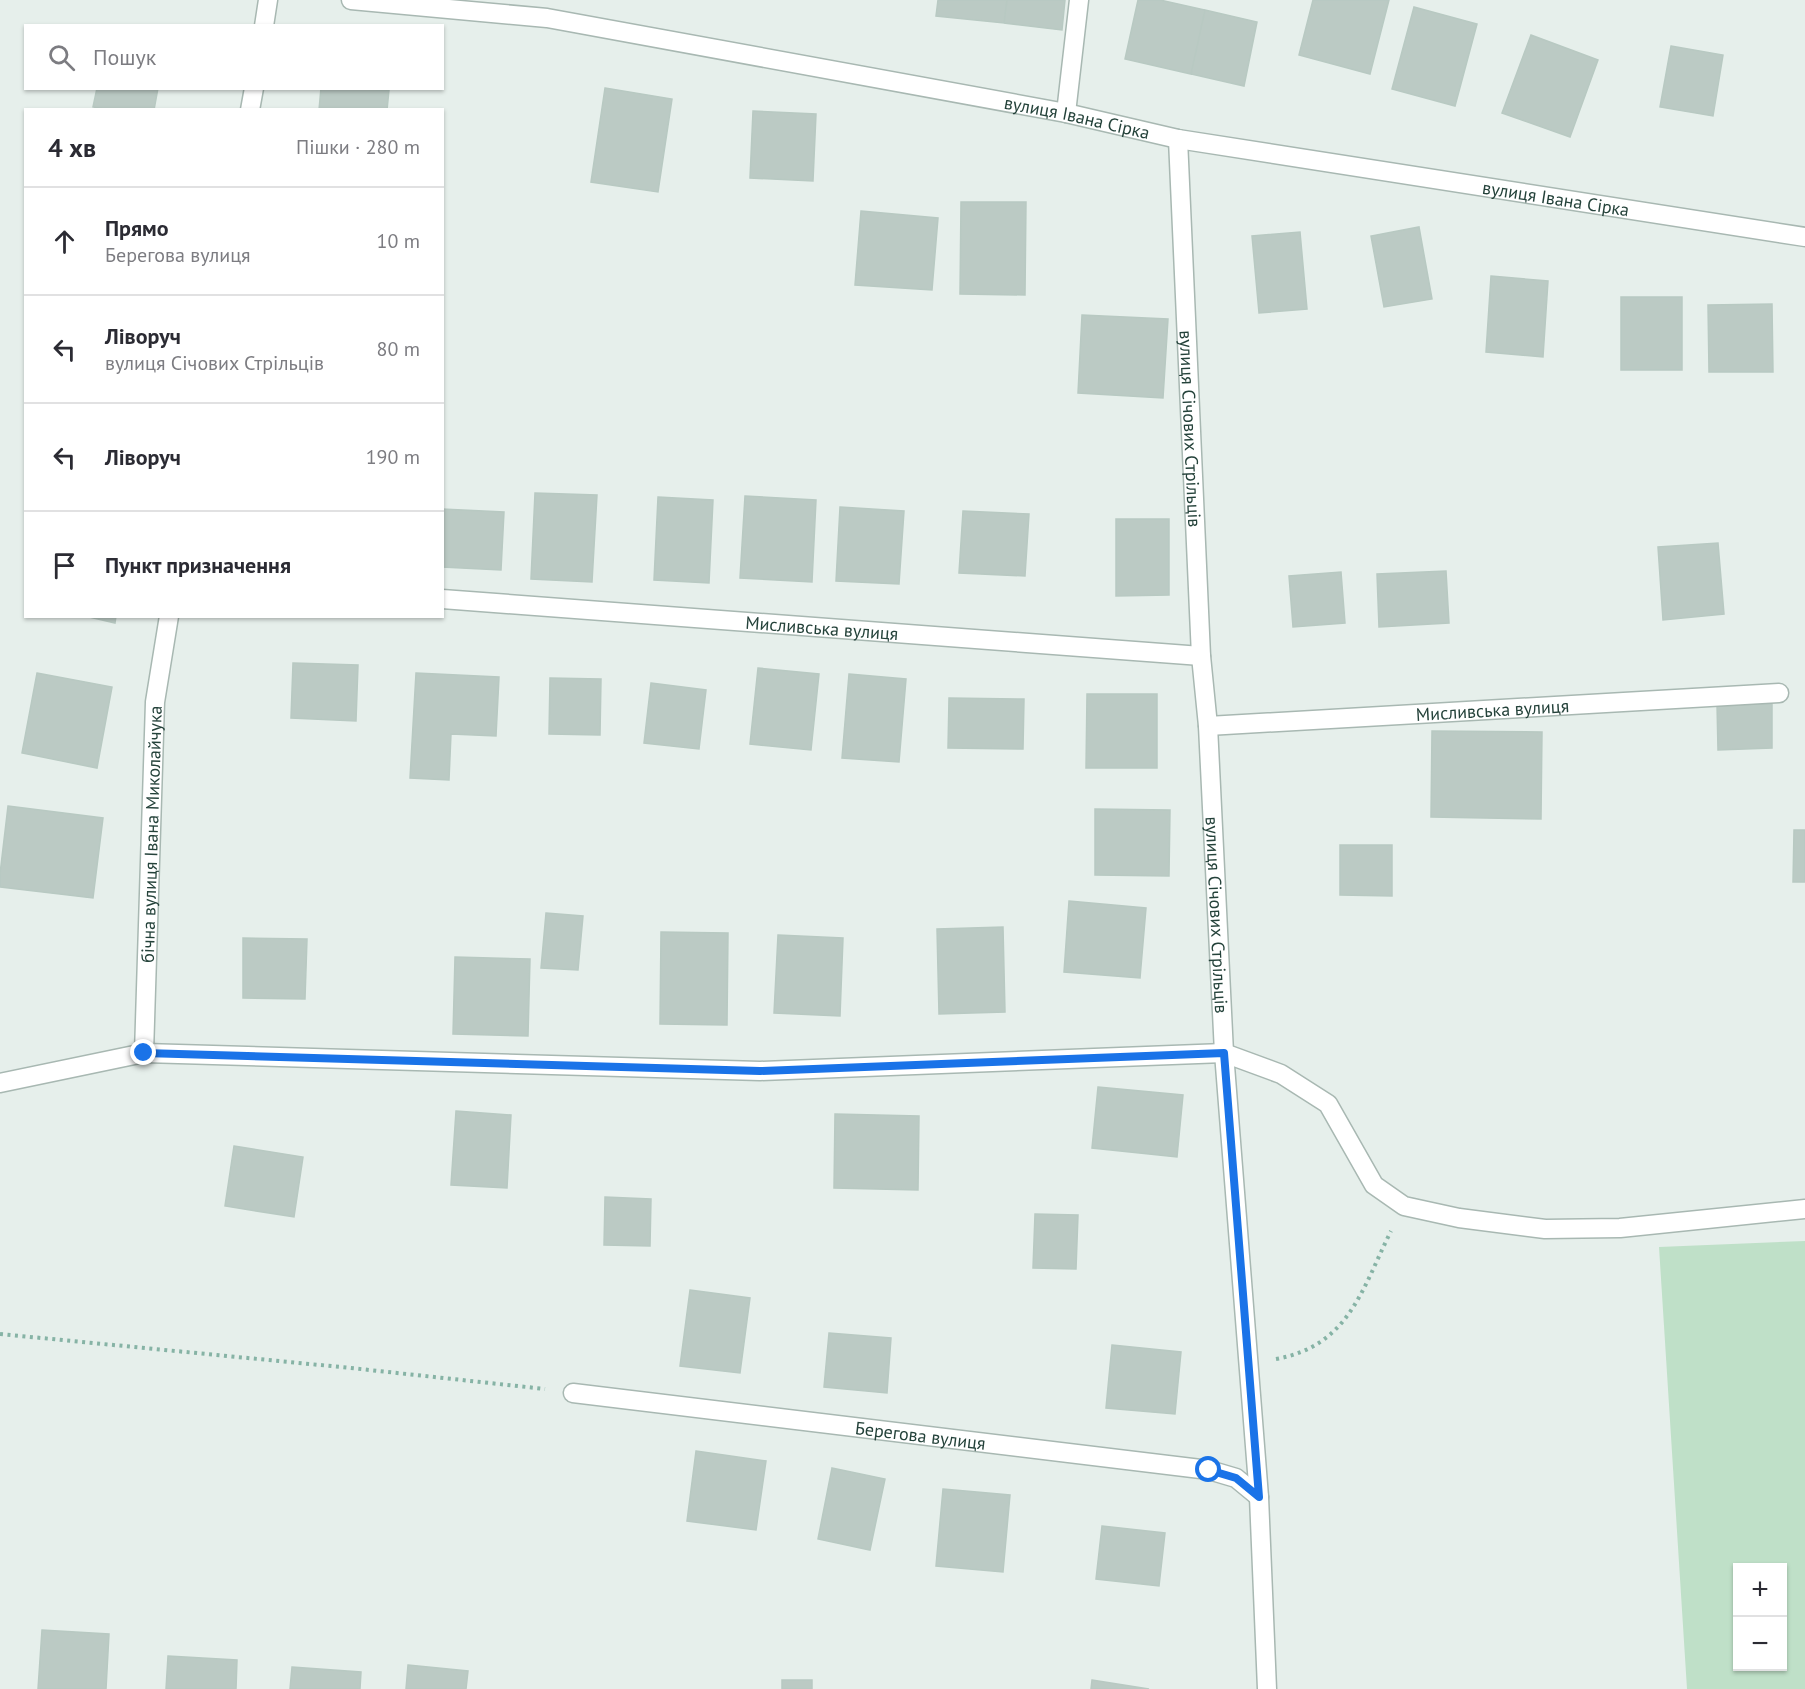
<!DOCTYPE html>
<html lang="uk">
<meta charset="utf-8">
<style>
:root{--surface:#fff;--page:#f7f7f7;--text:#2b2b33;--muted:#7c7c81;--line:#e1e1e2}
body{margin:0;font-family:"PT Sans",sans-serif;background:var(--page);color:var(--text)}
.controls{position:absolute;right:18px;bottom:18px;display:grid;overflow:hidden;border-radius:0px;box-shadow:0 2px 4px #0004}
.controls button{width:54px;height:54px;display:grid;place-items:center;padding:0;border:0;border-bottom:2px solid var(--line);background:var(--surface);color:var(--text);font:30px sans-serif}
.stop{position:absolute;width:18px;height:18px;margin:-14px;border:4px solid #1a73e8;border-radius:50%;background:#fff}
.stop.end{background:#1a73e8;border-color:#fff;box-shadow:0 2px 6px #0008}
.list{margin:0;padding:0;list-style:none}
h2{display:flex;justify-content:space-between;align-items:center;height:78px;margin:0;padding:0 24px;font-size:26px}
h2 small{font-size:20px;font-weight:400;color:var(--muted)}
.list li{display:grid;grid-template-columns:39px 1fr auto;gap:18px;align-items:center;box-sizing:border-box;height:108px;padding:0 24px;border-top:2px solid var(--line)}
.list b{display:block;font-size:22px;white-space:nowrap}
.list p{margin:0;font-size:20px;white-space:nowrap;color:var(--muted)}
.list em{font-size:20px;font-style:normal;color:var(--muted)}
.icon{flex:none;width:33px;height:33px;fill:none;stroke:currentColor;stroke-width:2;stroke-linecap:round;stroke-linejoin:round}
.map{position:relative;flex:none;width:1805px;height:1689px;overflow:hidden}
.search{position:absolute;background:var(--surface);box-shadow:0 2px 4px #0004;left:24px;top:24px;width:420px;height:66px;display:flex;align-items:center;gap:15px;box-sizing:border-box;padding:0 21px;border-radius:0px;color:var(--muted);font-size:22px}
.panel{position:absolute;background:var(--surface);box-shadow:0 2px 4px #0004;left:24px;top:108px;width:420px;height:510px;border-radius:0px}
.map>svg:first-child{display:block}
.green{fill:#bfe0c8;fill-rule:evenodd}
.building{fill:#bbcac4;stroke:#b8c9c2;stroke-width:1.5}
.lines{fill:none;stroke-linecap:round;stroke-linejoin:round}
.minor-casing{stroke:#a8b8b2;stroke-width:21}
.path{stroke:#86b3a5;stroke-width:4;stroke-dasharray:3 4.5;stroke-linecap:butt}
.minor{stroke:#fff;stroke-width:18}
.route{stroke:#1a73e8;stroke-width:8}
.labels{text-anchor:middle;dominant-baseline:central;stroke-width:4.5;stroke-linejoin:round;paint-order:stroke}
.street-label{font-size:18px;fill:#24423a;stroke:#f7fbf9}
</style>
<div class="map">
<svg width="1805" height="1689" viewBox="0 0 1805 1689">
<rect width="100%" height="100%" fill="#e6efeb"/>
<path class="green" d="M1805,1241v448h-118l-28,-442zM1738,1568h44v98h-44z"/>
<path class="building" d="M938,0h69l-3,23 -68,-7z
M1007,0h58l-3,30 -58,-7z
M1138,0h22l45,10 -14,64 -66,-15z
M1313,0h76l-19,74 -71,-19z
M1414,7l63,17 -22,82 -63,-17z
M1205,10l52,12 -13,64 -53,-12z
M1531,35l67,25 -28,77 -68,-24z
M1671,46l52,9 -10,61 -53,-9z
M97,88h61l-4,22h-45l-16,-3z
M321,88l68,2 -2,20h-68z
M605,88l67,11 -14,93 -67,-10z
M753,111l63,3 -3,67 -63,-3z
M961,202h65l-1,93 -65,-1z
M861,211l77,7 -6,72 -77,-5z
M1419,227l13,72 -48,8 -13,-71z
M1300,232l7,77 -48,4 -7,-77z
M1491,276l57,5 -5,76 -57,-5z
M1621,297h61v73h-61z
M1772,304l1,68h-64l-1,-67z
M1082,315l86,4 -5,79 -85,-5z
M535,493l62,2 -5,87 -61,-3z
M745,496l71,4 -4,82 -72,-4z
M658,497l55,3 -4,83 -55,-3z
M840,507l64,4 -5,73 -63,-3z
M442,509l62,3 -3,58 -59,-3z
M963,511l66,3 -4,62 -66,-3z
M1116,519h53v76l-53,1z
M1718,543l6,71 -61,6 -5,-73z
M1446,571l3,52 -70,4 -2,-53z
M1341,572l4,51 -52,4 -4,-51z
M85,616h31l-1,7z
M293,663l65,2 -2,56 -65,-3z
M758,668l61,6 -8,76 -61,-6z
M37,673l75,14 -15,81 -75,-15z
M416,673l83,4 -3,59 -45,-2 -2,46 -39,-2z
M849,674l57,5 -7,83 -57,-4z
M550,678l51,1 -1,56 -51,-1z
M651,683l55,7 -7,59 -55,-6z
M1087,694h70v74h-71z
M949,698l75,1 -1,50 -75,-1z
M1717,704h55v44l-54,2z
M1432,731l110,1 -1,87 -110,-2z
M8,806l95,12 -10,80 -93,-11v-13z
M1095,809l75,1 -1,66 -74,-1z
M1794,830h11v52h-12z
M1340,845h52v51l-52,-1z
M1069,901l77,7 -6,70 -76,-6z
M546,913l37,3 -5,54 -37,-2z
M1003,927l2,85 -66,2 -2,-85z
M661,932l67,1 -1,92 -67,-1z
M778,935l65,3 -3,78 -66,-3z
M243,938l64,1 -2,60 -62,-1z
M455,957l75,2 -2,77 -75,-2z
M1098,1087l85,8 -6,62 -85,-9z
M456,1111l55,4 -4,73 -56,-3z
M835,1114l84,2 -1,74 -84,-2z
M234,1146l69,11 -9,60 -69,-11z
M605,1197l46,2 -1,47 -46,-1z
M1035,1214l43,1 -2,54 -43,-1z
M690,1290l60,8 -10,75 -60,-7z
M829,1333l62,5 -4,55 -63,-6z
M1112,1345l69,7 -6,62 -69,-6z
M696,1451l70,10 -10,69 -69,-9z
M832,1468l53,11 -15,71 -52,-11z
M943,1489l67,6 -7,77 -67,-6z
M1102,1526l63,7 -6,53 -63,-7z
M42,1630l67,4 -3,55h-68z
M168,1656l69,4 -1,29h-70z
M408,1665l60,6 -2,18h-60z
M292,1667l69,5 -1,17h-70z
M782,1680h30v9h-30z
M1092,1680l57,9h-58z"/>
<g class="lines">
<g class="minor-casing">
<g id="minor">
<path id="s1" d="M351,0l196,18 519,95 112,26 627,98"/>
<path d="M264,26l4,-26"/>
<path d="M250,110l4,-22"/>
<path d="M1066,113l13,-113"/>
<path id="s2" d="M1178,139l23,517 7,70 16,327 35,444 8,192"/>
<path id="s3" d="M442,599l759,57"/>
<path id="s4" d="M1208,726l571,-33"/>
<path id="s5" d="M144,1053l11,-351 14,-86"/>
<path d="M0,1083l144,-30 616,18 464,-18 57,21 47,30 46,81 30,21 55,12 86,11 75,-1 185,-19"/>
<path id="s6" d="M573,1393l636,77 27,8 23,19"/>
</g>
</g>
<path class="path" d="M0,1334l351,34 194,21
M1276,1359c73,-13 86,-70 115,-128"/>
<use href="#minor" class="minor"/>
</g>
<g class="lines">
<path class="route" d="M144,1053l616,18 464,-18 35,444 -23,-19 -27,-8"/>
</g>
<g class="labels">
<g class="street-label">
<text stroke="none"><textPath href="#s1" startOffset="736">вулиця Івана Сірка</textPath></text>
<text stroke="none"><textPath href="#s1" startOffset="1222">вулиця Івана Сірка</textPath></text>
<text stroke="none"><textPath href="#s2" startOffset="290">вулиця Січових Стрільців</textPath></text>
<text stroke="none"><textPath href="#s3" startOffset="381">Мисливська вулиця</textPath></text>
<text stroke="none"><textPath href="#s4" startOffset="285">Мисливська вулиця</textPath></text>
<text stroke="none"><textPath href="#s5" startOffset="219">бічна вулиця Івана Миколайчука</textPath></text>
<text stroke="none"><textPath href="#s2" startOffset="777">вулиця Січових Стрільців</textPath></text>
<text stroke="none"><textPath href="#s6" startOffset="350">Берегова вулиця</textPath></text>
</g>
</g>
</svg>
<div class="controls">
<button>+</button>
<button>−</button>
</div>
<div class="stop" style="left:1209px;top:1470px"></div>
<div class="stop end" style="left:144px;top:1053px"></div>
<div class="search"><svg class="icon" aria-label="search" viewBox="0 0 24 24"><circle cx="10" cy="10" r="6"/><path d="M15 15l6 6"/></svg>Пошук</div>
<section class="panel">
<h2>4 хв<small>Пішки · 280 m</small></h2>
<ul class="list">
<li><svg class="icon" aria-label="ahead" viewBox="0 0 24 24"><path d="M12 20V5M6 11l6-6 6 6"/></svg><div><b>Прямо</b><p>Берегова вулиця</p></div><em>10 m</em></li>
<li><svg class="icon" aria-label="left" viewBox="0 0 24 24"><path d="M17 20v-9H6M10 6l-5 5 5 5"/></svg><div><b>Ліворуч</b><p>вулиця Січових Стрільців</p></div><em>80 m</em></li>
<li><svg class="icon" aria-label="left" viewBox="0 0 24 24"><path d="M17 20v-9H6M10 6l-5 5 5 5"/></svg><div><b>Ліворуч</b></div><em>190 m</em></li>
<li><svg class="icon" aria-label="arrive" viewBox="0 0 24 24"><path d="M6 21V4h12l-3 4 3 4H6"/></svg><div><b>Пункт призначення</b></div></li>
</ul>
</section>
</div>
